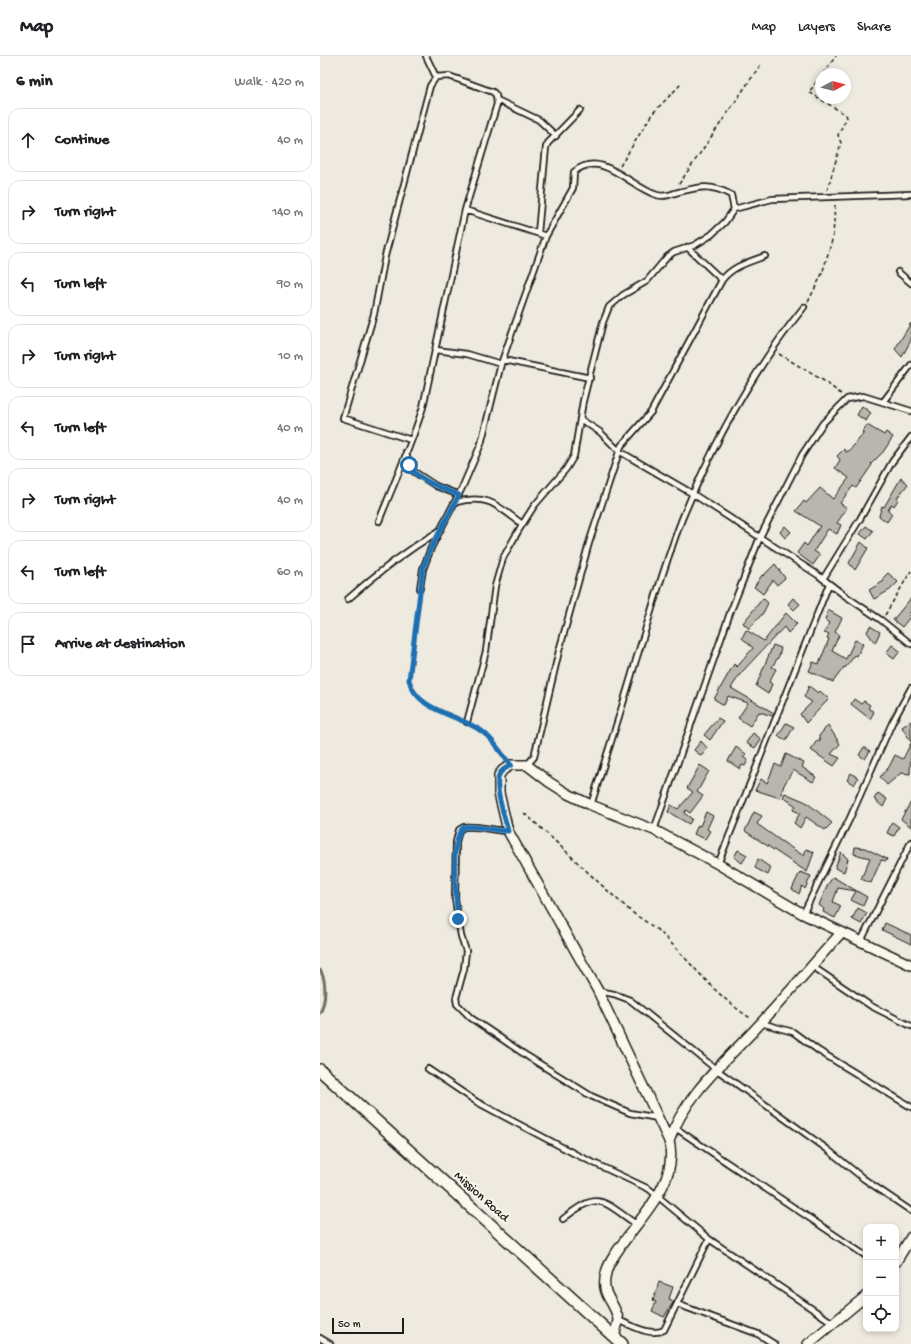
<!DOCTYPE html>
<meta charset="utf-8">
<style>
:root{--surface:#fff;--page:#f6f6f6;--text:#202124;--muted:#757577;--line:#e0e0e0}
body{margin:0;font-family:"Gochi Hand",sans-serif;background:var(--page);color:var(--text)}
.controls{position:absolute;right:12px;bottom:12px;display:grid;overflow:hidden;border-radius:8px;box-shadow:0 2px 6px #0003}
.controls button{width:36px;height:36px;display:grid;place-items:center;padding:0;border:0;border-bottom:1px solid var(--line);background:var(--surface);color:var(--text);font:20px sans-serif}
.compass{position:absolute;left:495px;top:12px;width:36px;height:36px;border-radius:50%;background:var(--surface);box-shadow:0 2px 6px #0003;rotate:83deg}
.scale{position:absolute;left:12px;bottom:10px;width:72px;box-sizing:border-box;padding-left:4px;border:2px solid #1c1c1c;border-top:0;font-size:11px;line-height:14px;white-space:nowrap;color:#1c1c1c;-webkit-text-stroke:3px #fbf7ec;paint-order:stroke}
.stop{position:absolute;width:12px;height:12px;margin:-9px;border:3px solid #1f6fb2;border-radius:50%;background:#fff}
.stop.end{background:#1f6fb2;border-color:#fff;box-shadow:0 1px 4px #0008}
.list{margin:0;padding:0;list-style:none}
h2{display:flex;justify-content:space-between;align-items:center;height:52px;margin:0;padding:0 16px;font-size:17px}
h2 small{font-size:13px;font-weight:400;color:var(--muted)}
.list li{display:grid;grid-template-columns:26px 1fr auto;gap:12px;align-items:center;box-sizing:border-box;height:64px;margin:0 8px 8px;padding:0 8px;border:1px solid var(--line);border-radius:12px}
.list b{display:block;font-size:15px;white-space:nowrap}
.list em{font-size:13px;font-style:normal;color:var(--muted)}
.icon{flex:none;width:22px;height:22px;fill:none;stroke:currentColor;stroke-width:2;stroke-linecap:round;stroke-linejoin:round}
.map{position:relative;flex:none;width:591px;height:1288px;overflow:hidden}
header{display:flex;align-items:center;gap:24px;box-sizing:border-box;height:56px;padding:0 20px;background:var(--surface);border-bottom:1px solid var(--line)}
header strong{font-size:19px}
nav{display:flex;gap:22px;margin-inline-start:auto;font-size:14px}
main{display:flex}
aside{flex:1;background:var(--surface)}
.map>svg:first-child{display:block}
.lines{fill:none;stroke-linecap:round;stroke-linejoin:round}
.stream{stroke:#6f6d69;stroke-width:3}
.building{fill:#b9b6af;stroke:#1c1c1c}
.service-casing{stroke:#1c1c1c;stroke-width:8}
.minor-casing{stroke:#1c1c1c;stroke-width:12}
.tertiary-casing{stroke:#1c1c1c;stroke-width:14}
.path{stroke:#1c1c1c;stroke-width:1.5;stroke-dasharray:4 3;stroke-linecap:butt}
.service{stroke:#fbf7ec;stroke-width:4.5}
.minor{stroke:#fbf7ec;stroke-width:9}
.tertiary{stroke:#fbf7ec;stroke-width:11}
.route{stroke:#1f6fb2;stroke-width:5}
.labels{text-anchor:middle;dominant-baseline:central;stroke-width:4;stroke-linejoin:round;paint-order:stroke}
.street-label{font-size:13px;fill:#1c1c1c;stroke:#fbf7ec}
</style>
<header>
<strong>Map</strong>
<nav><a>Map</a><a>Layers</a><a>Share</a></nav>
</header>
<main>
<aside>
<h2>6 min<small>Walk · 420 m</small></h2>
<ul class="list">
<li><svg class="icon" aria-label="ahead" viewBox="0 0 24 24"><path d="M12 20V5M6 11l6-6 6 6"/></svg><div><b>Continue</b></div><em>40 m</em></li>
<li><svg class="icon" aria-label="right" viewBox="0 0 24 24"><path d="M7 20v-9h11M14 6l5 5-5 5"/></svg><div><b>Turn right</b></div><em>140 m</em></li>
<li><svg class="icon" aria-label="left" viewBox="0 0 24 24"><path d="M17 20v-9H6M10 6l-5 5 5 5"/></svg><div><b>Turn left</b></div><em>90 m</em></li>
<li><svg class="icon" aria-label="right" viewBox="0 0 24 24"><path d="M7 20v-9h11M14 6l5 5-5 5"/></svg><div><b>Turn right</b></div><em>10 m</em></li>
<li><svg class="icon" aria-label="left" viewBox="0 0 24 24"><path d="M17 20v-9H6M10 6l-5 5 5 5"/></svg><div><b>Turn left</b></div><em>40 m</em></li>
<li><svg class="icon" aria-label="right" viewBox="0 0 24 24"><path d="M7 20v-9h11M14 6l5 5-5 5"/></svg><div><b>Turn right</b></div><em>40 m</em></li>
<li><svg class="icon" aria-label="left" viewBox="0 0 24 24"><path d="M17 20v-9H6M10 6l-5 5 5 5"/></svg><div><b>Turn left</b></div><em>60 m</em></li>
<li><svg class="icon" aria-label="arrive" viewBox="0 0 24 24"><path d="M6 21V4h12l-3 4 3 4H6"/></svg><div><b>Arrive at destination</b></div></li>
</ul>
</aside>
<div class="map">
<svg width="591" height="1288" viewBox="0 0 591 1288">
<rect width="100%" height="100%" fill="#eeeadf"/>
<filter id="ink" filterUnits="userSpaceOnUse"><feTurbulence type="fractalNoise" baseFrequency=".025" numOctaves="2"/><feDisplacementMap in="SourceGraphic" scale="8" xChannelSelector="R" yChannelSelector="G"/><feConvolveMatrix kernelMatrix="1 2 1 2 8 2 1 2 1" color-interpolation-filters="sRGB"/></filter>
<g filter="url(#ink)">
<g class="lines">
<path class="stream" d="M0,914c7,11 6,31 0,43"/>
</g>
<path class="building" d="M591,267v17l-9,17 -7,-8z
M542,350l9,7 -5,8 -9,-6z
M547,369l17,10 2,-3 7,5 -10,15 -12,12 1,1 -16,23 -3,-2 -13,17 7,5 -10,15 4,2 -4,9 -9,-5 -14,22 6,4 -7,10 -16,-12 7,-10 3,3 13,-20 -24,-15 8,-10 2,2 14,-15 13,11 16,-21 -14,-10 5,-8 -3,-4 7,-7 2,3 4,-2 14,-17 -2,-1z
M581,422l7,6 -11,14 1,2 -4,6 -2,-2 -4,6 4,4 -5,8 -8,-6 3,-10 2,1z
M465,470l6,6 -6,6 -5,-6z
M546,470l7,5 -6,8 -7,-5z
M541,486l7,6 -13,22 -6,-7z
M455,508l10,14 -8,7 -4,-5 -10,14 -9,-7 8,-12 1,1z
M568,517l10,9 -8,8 -16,9 -5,-9 15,-9 -2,-2z
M443,542l5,5 -5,10 -14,16 -6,-6z
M473,542l7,6 -6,6 -6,-6z
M591,542v13l-3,4 2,2 -8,10 -9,-7z
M508,554l14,8 -7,14 4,3 -7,16 14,8 9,-19 8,4 -6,12 -2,-1 -10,13 -1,-1 -11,15 -24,-11 4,-9 6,2 10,-25 -2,-1 2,-4 -5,-1 5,-10 -4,-3z
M466,557l11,11 -9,9 -4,-6 -43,46 -10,15 43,25 -1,3 -14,-4 -9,14 -12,-8 10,-15 -20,-7 -4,9 -10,-6 20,-35 3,3 16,-19 -11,-10 4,-8 18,11z
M550,570l10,6 -5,11 -8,-11z
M453,589l8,3 -2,8 -7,11 4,2 -7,13 3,2 -4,10 -12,-8z
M572,589l8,6 -6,8 -8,-6z
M489,630l9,7 2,-2 9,8 -23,24 -6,-9 12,-12 -8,-5z
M534,643l7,5 3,-3 6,4 -2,3 6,4 -4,7 -19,-15z
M398,662l5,3 -13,19 -6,-5z
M591,665v21l-9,-15z
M466,667l8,4 -8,13 -8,-4z
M508,669l12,19 -9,10 9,4 -6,8 -23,-16 6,-10 3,2 -1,-6z
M433,677l8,6 -6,9 -9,-5z
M381,685l7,8 -7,7 -7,-6z
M591,687l-1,31 -9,-1 -14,12 -7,-8 9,-10 6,-12 8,4z
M416,691l10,7 -3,3 5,3 -3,6 -3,-1 -2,4 -12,-8z
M544,691l6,4 -5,8 -6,-4z
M466,698l18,9 -2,4 14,10 -3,5 -20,-12 -9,15 -4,13 -25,-8 6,-11 6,4 8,-19 6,3z
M380,709l9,6 -12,21 6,4 -13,17 -4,-3 -2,3 8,6 -3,5 -21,-12 3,-7 7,4 15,-17 -6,-4z
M531,717l7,5 -4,7 -7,-5z
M465,737l21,9 26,21 -7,7 -19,-13 -6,11 -6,-5 6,-10 -7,-3 3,-4 -13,-9z
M558,737l9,6 -4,8 -9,-8z
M591,746v25l-10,-8z
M386,756l7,4 -6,13 3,2 -5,8 -11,-5 4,-9 2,1z
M434,756l8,4 -5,8 24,17 23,15 2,-7 8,3 -7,20 -62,-41z
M572,766l7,5 -5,9 -7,-3z
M535,791l10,1 22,11 -1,2 -5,-1 -10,23 -10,-4 9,-21 -16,-4z
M418,794l9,5 -5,8 -8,-6z
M521,796l7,7 -4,13 -9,-4z
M438,803l13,9 -3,7 -13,-7z
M480,816l11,4 -6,13 -3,-3 -3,8 -7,-5z
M513,821l34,20 -4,9 -12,-6 5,-9 -18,-3 -5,14 8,4 -6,12 -12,-6 1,-3 -5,-4 9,-21z
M538,852l9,5 -6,11 -9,-5z
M565,867l26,12v9l-29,-14z
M339,1226l14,5 -4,12 5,2 -10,16 -12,-6 4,-9 -3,-2z"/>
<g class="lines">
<g class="service-casing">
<path id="service" d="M106,0l10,21
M177,44l42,20 17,16
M218,177l8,-86 2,-4 32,-33
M226,180l27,-48 1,-16c28,-24 57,16 83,23 6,2 13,0 18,-2 23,-6 35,-10 56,2l3,14
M367,191l35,33
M578,216l13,11
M116,294l31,4 34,10
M183,304l87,18
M563,346l28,-37
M260,363l20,13 19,19 74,43 125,81 26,20 37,25 30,24
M86,396l4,16 3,3 23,15 23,9
M136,446c32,-8 41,3 66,22
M59,465c15,-38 32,-75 44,-114l42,-197 32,-106 -1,-9 -3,-3 -44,-16 -13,1 -6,9 -45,170 -11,58 -31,104 68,22
M503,523l37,-60 32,-57 19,-25
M100,532l3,-19 8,-21 31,-60 19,-44 20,-80 45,-128 -81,-26
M28,543c29,-26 58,-48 91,-68
M147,666l19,-71 9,-65 8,-28 17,-30 14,-22 32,-37 8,-13 9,-55 20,-79 6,-15 14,-12 24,-14 20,-24 7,-5 21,-7 16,-10 14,-13 9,-13 38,-10 139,-5
M207,709l7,-8 25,-106 30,-108 32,-97 30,-34 71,-132c11,-14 27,-18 43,-24
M271,749c15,-48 31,-96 45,-145 15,-47 28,-95 46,-141 31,-75 71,-149 122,-212
M334,774l76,-217 30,-76 42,-82 21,-32 24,-24 16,-3 48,15
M188,775c-15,0 -29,-6 -44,-4l-5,3 -3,12 -1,57 6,37 5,15 -2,18 -8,29 1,6 14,14 56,38 64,40 39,17 28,5
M398,808l111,-280
M483,858l47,-96 42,-95 19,-35
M541,885l50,-99
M492,910l59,40 40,20
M279,935l15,3 16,6 87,70 110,79 37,30 47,32
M441,967l32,9 26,19 92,56
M108,1013l49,33 28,15 72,38 72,34 60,50 124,84
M354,1071l192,129
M243,1163c36,-29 38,-19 73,5
M357,1248l81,30 16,10
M298,1264c13,5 32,17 46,10l45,-91
M0,1282l10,6"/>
</g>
<g class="minor-casing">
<path id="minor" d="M349,1085c17,-48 58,-81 91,-117 28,-30 54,-61 81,-91
M576,1206l15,-25
M294,1281c1,-5 4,-13 4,-18 -3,-18 -18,-23 -12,-46 2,-10 9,-18 14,-26 22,-32 59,-65 49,-106l-71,-150 -90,-160 -9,-38v-18l4,-5 8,-5h16l22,17 19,12 23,11 63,25 64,34 85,50 108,51
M488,1288l58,-48"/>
</g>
<g class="tertiary-casing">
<path id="tertiary" d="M0,1014l302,274"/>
</g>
<path class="path" d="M503,18l13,-18
M501,20l-12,16 37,23 1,2 -9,18 3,8 -14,48
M300,110l32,-52 30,-31
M359,128l82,-120
M488,246l14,-28 11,-37 2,-34
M459,298l45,27 17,13
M100,538l-11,86c6,24 30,30 51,39
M565,559l26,-44
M152,669l19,15 13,17
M204,757c35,30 66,63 101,93 11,11 25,17 36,27 30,29 55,64 91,86"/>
<use href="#service" class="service"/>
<use href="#minor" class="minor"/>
<use href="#tertiary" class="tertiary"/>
</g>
</g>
<g class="lines" filter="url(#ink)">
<path class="route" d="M89,409c6,14 36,25 50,30l-28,53 -8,20 -14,112c8,32 50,34 74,52 11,8 18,22 28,33 -5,3 -10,5 -12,10 -5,14 6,42 9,56 -15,0 -29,-6 -44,-4 -15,11 -8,74 -6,92"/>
</g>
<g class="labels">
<g class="street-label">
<text transform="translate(161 1141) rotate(42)">Mission Road</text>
</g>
</g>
</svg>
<div class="controls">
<button>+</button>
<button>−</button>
<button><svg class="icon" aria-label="locate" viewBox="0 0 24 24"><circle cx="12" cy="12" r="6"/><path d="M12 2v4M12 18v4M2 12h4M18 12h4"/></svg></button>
</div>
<svg class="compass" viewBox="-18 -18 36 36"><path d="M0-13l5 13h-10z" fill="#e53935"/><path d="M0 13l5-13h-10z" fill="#757577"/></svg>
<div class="scale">50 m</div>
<div class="stop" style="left:89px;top:409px"></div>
<div class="stop end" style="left:138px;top:863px"></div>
</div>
</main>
